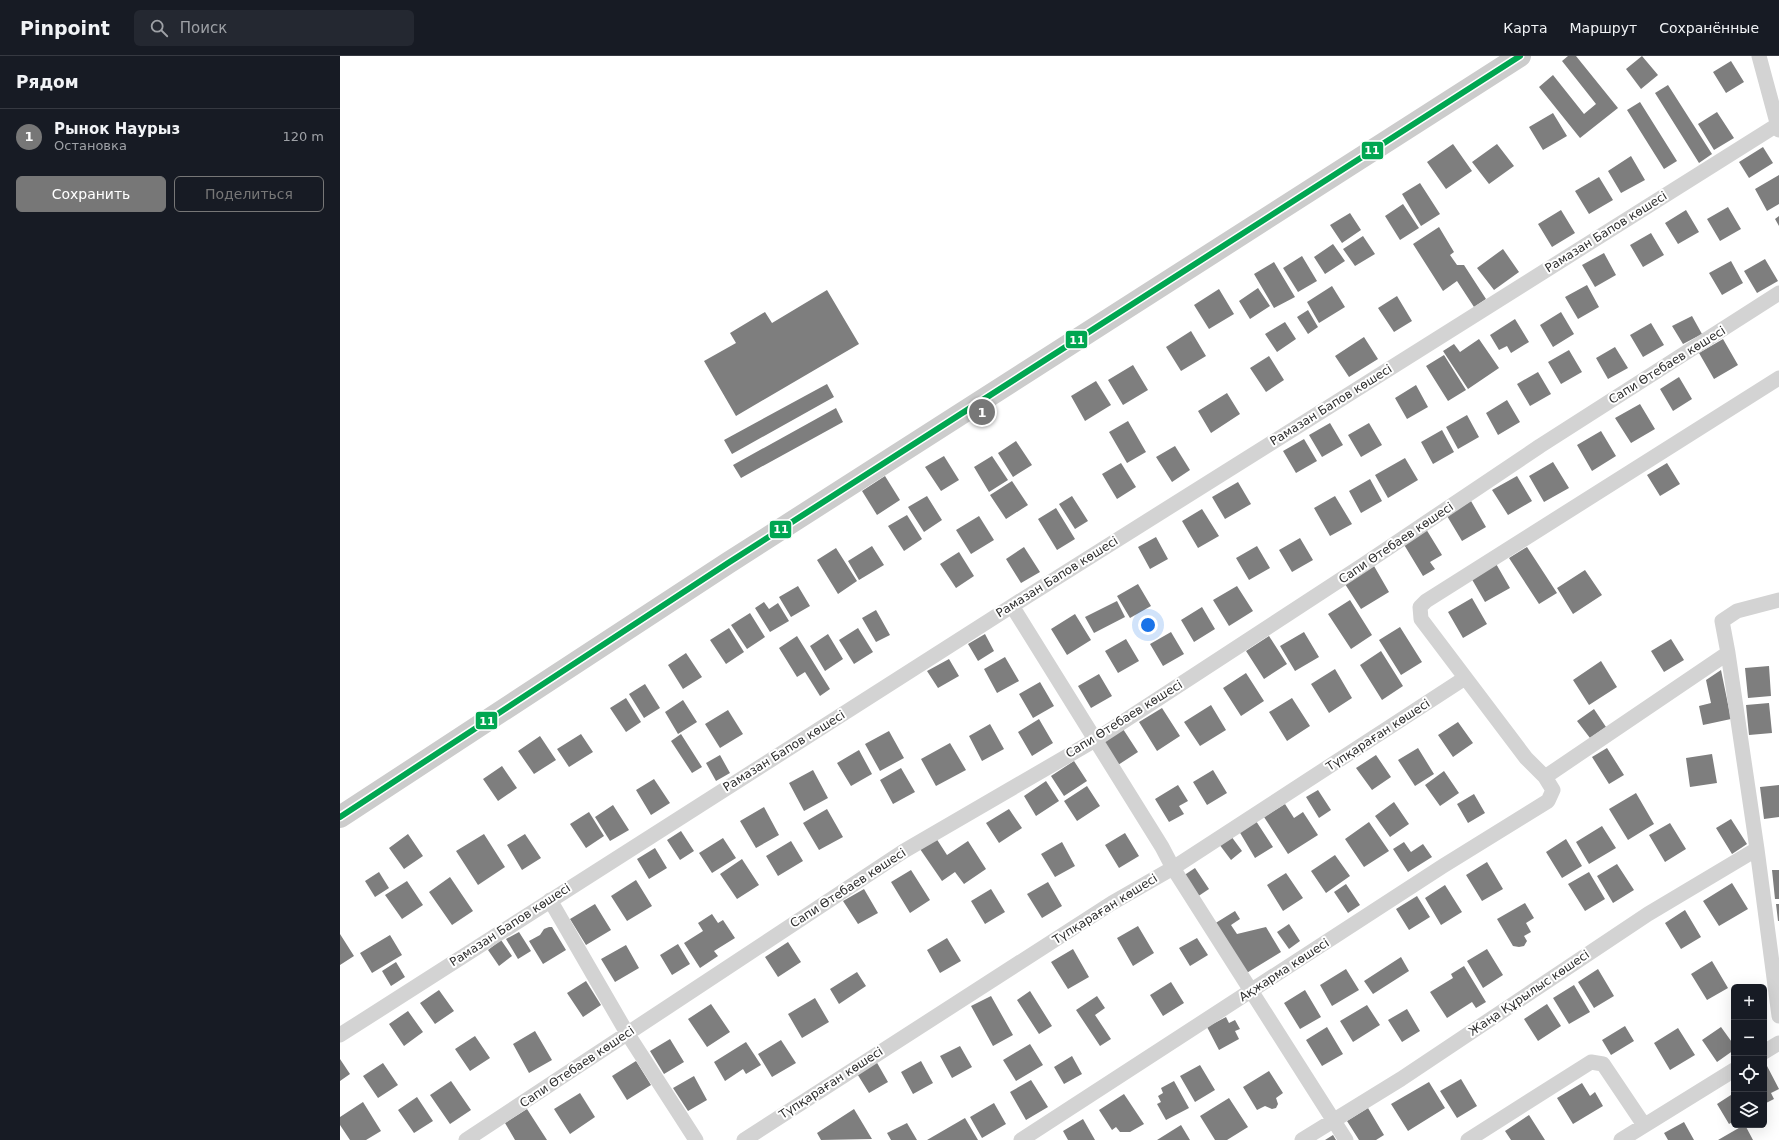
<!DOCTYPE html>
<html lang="ru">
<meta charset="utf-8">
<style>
:root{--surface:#171b24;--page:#242831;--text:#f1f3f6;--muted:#9ea1a6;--line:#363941;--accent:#777}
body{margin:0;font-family:"DejaVu Sans",sans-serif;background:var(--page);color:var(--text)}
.controls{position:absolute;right:12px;bottom:12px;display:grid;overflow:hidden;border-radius:6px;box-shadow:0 4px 16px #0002}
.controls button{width:36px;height:36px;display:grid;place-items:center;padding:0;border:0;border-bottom:1px solid var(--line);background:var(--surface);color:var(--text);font:20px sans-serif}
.you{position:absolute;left:808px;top:569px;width:14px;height:14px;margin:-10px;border:3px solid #fff;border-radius:50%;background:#1a73e8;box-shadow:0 0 0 6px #1a73e833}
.badge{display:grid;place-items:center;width:26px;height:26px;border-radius:50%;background:var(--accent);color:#fff;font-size:13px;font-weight:700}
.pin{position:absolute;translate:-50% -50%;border:2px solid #fff;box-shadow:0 1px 4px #0006}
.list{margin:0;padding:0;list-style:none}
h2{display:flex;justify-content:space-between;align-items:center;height:52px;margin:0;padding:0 16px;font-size:17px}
h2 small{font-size:13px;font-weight:400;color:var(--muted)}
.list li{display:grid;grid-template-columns:26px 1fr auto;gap:12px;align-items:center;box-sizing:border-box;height:56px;padding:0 16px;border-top:1px solid var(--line)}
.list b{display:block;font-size:15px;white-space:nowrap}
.list p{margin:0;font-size:13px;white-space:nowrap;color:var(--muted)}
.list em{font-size:13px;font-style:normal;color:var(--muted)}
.actions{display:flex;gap:8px;padding:12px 16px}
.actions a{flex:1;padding:9px 0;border:1px solid var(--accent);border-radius:6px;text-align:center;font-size:14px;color:var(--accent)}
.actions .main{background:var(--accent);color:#fff}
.icon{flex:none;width:22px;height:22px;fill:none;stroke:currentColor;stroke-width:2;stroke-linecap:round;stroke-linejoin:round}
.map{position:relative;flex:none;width:1439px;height:1084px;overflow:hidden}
header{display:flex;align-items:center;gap:24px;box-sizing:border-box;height:56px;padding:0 20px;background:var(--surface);border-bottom:1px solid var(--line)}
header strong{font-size:19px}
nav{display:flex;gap:22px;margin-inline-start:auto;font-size:14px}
.search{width:280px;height:36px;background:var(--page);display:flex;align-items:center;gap:10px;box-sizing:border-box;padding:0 14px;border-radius:6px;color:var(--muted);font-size:15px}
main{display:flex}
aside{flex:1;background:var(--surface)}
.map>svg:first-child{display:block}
.building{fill:#7e7e7e}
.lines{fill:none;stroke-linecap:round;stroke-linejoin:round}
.street{stroke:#d3d3d3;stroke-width:15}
.secondary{stroke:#ccc;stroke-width:22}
.bus-1-casing{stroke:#fff;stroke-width:9}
.bus-1{stroke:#00a651;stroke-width:6}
.labels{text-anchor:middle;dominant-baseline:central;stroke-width:4;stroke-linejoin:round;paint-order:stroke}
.street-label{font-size:12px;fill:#2e2e2e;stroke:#fff}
.line-badge{stroke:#fff;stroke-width:1.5}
.badge-label{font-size:11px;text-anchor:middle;font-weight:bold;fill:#fff}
</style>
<header>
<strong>Pinpoint</strong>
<div class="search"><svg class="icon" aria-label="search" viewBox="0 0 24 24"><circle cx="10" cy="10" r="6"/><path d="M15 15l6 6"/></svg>Поиск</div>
<nav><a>Карта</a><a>Маршрут</a><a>Сохранённые</a></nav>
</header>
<main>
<aside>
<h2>Рядом<small></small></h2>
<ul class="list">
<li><span class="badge">1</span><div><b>Рынок Наурыз</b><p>Остановка</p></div><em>120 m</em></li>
</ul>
<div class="actions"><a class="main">Сохранить</a><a>Поделиться</a></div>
</aside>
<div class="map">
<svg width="1439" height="1084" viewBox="0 0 1439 1084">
<rect width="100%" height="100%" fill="#fff"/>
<path class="building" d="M1228,0h8l42,52 -38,30 -41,-51 14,-12 31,39 12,-10 -34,-43z
M1302,0l16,19 -17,14 -15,-20z
M1391,5l13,21 -18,11 -13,-21z
M1328,29l44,69 -13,9 -44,-70z
M1300,46l37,59 -13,8 -37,-59z
M1377,56l17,26 -20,12 -16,-26z
M1213,57l14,23 -24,14 -14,-23z
M1113,88l19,27 -26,18 -19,-27z
M1157,88l17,22 -25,18 -17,-22z
M1423,91l10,16 -24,15 -10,-16z
M1291,100l14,24 -24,13 -13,-22z
M1439,119v29l-12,7 -12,-22z
M1259,121l14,23 -24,14 -14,-23z
M1080,127l20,31 -19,12 -19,-32z
M1063,148l16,24 -19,12 -15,-24z
M1388,151l13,22 -21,12 -13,-22z
M1221,154l14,23 -23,14 -14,-23z
M1346,154l13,22 -21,12 -13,-21z
M1010,157l11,17 -19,13 -12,-18z
M1439,160v10l-4,-7z
M1099,171l15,25 -4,3 7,10h7l22,34 -12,8 -17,-26 -14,10 -30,-47z
M1311,177l13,22 -21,12 -13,-22z
M1023,180l12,18 -20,12 -12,-17z
M993,188l12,17 -20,13 -11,-17z
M1163,193l16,23 -25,18 -17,-22z
M1264,197l12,22 -21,12 -13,-22z
M962,200l15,25 -19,11 -15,-24z
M1425,203l13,22 -21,12 -13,-22z
M1391,205l12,22 -21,12 -13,-22z
M934,206l21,35 -21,11 -20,-34z
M1247,229l12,22 -21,12 -13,-22z
M992,230l13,21 -26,16 -12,-21z
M918,232l12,18 -20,13 -11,-18z
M879,233l15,25 -25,15 -15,-24z
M487,234l32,54 -123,72 -32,-55 32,-18 -6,-10 35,-21 7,11z
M1057,240l15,25 -18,11 -16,-24z
M968,254l10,17 -10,7 -11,-17z
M1221,256l13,22 -21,13 -13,-22z
M1352,260l10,18 -19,10 -11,-18z
M1175,263l14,23 -18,11 -4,-7 -8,4 -9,-15z
M945,266l11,17 -19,13 -12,-18z
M1311,267l13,22 -21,12 -13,-22z
M851,275l15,25 -25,15 -15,-24z
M1024,281l14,22 -29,18 -14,-21z
M1139,283l20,29 -31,21 -25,-38 11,-7 6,8z
M1383,283l15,26 -24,14 -15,-26z
M1275,291l13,21 -20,11 -12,-21z
M1229,294l13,22 -21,12 -13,-22z
M1104,299l22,35 -18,11 -22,-35z
M929,300l15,24 -18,12 -16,-24z
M793,309l15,25 -25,15 -15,-25z
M1198,316l13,22 -21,12 -13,-22z
M1339,321l13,22 -19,12 -13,-22z
M756,325l15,24 -26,16 -14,-25z
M487,328l7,13 -102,57 -8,-14z
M1076,329l12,22 -21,12 -12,-21z
M887,337l13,21 -29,19 -13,-22z
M1167,344l13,22 -22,13 -12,-22z
M1300,348l15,25 -24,14 -16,-25z
M496,352l7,14 -102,56 -8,-13z
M1127,359l12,22 -21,12 -12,-22z
M788,365l18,31 -19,11 -18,-31z
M990,367l13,22 -21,12 -13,-22z
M1029,367l13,22 -21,12 -13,-22z
M1102,374l12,22 -21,12 -12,-22z
M1261,375l15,25 -24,15 -15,-26z
M964,383l13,22 -21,12 -13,-22z
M676,385l16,24 -19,12 -15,-24z
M835,390l15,24 -18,12 -16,-25z
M604,400l15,24 -18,11 -16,-24z
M652,400l16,24 -19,12 -15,-25z
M1065,402l13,22 -30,18 -13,-23z
M1213,406l16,26 -25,14 -15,-26z
M781,407l15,24 -19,12 -15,-25z
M1327,407l13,21 -20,12 -13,-21z
M545,420l15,24 -23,15 -15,-24z
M1177,420l15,25 -24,14 -16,-25z
M1030,423l12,22 -21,12 -12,-22z
M672,425l16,24 -22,14 -16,-24z
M898,426l13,22 -26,15 -13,-22z
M587,440l15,24 -18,12 -16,-25z
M732,440l16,25 -13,8 -16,-25z
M995,440l17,28 -22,12 -16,-28z
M1131,445l15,26 -24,14 -15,-25z
M716,452l19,31 -18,11 -19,-31z
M862,453l17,27 -21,12 -16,-27z
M567,459l15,24 -18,12 -16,-25z
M639,460l15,24 -23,14 -15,-24z
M1086,473l16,26 -12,7 5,7 -12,7 -20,-33z
M816,481l12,22 -18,10 -12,-22z
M960,482l13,22 -21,12 -13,-22z
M532,490l12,19 -25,15 -11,-19z
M917,490l13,22 -21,12 -13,-22z
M684,491l16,25 -19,11 -15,-24z
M1187,491l30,46 -18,11 -30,-46z
M496,492l21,33 -19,13 -21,-34z
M619,496l15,24 -18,12 -16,-24z
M1155,506l15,26 -25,14 -15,-26z
M1034,510l15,26 -28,17 -16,-25z
M1245,514l17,25 -29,19 -16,-26z
M798,528l13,22 -21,12 -13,-22z
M458,530l12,20 -19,11 -12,-20z
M897,530l16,25 -24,15 -16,-26z
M1132,542l15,26 -24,14 -15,-26z
M1010,544l22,35 -21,14 -23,-35z
M777,545l8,16 -31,16 -9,-16z
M424,546l5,7 9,-6 11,18 -19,11 -15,-24z
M862,551l13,22 -21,13 -13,-22z
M536,554l14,25 -14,7 -14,-24z
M410,557l15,24 -18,12 -16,-24z
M735,558l16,26 -24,15 -16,-26z
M1060,571l22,35 -21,13 -22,-35z
M389,572l15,24 -18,12 -16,-24z
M518,572l15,24 -19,12 -15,-24z
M831,576l13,22 -21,12 -13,-22z
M964,576l15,25 -24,14 -15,-25z
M488,578l15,25 -18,12 -15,-25z
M645,578l9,17 -16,10 -10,-17z
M457,580l33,53 -10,7 -15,-24 -8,5 -18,-29z
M929,580l18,28 -23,15 -18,-28z
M786,583l13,22 -21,12 -13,-22z
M1331,583l13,21 -20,12 -13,-21z
M1041,595l22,35 -21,14 -22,-35z
M346,597l16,24 -19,12 -15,-24z
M665,601l14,24 -22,12 -13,-24z
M609,603l10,17 -21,12 -11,-17z
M1261,605l16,26 -28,18 -16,-25z
M1429,610l2,30 -23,2 -3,-30z
M995,613l17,29 -23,15 -18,-29z
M1381,614l10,49 -28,6 -4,-19 12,-3 -5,-23z
M906,617l18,28 -23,15 -18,-28z
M759,618l13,22 -21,12 -13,-22z
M700,626l14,24 -21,12 -14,-24z
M305,628l15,24 -16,10 -15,-24z
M286,642l15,24 -15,10 -16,-24z
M952,642l18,28 -23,15 -18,-29z
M343,644l14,22 -19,12 -13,-22z
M1429,647l3,30 -23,2 -3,-30z
M871,649l15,25 -26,16 -16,-24z
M822,652l18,28 -23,15 -18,-29z
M1254,653l12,18 -16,11 -13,-17z
M388,654l15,24 -23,14 -15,-24z
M699,663l14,24 -21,13 -14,-24z
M1118,666l15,21 -20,14 -15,-22z
M650,668l14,25 -22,12 -13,-25z
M783,673l15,23 -20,13 -16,-23z
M549,675l15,27 -24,13 -15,-27z
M241,678l12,18 -24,15 -12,-18z
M341,678l21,33 -10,6 -21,-32z
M200,680l16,24 -22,14 -16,-23z
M610,687l16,27 -30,16 -15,-27z
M1078,692l16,26 -19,12 -17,-26z
M1267,692l17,27 -15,9 -17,-27z
M519,694l13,24 -21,12 -14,-23z
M1372,698l5,29 -27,4 -4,-29z
M380,699l10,18 -14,8 -10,-18z
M1036,699l15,22 -19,13 -16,-22z
M734,705l13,20 -23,15 -13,-20z
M162,710l15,22 -19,13 -15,-22z
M561,712l14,24 -22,12 -13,-24z
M473,714l15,28 -24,13 -15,-28z
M873,714l14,23 -20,12 -14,-23z
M1104,715l15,22 -19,13 -15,-21z
M314,723l16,24 -19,12 -15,-25z
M706,725l13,20 -23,15 -12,-20z
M838,729l10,16 -9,5 5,8 -15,8 -14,-23z
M1439,729v32l-15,2 -4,-32z
M747,730l13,20 -23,15 -13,-20z
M978,734l13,20 -12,8 -13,-21z
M1296,737l18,31 -26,16 -19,-31z
M1134,738l11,19 -17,10 -11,-19z
M1054,746l15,22 -19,13 -15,-21z
M945,748l9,14 9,-6 15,23 -30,19 -24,-37z
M273,749l16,25 -19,11 -15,-24z
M424,751l15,28 -23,13 -16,-27z
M487,753l16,28 -24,13 -16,-27z
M669,753l13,19 -23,15 -13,-20z
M249,756l15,24 -18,12 -16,-24z
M1391,763l16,25 -15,10 -16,-26z
M916,765l17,26 -18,11 -16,-27z
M1029,766l20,29 -25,16 -19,-28z
M1330,767l16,26 -21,13 -16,-27z
M1262,770l14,22 -27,16 -13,-22z
M341,775l13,20 -14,9 -13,-20z
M785,777l14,23 -20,12 -14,-23z
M68,778l15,22 -19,13 -15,-21z
M144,778l21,33 -27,18 -22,-34z
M185,778l16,24 -19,12 -15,-25z
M891,780l11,15 -11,9 -12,-16z
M383,782l13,20 -24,15 -13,-20z
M596,782l11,17 21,-14 18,28 -22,15 -9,-12 -13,9 -22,-32z
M1226,783l16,27 -20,12 -16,-26z
M451,785l12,20 -25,15 -12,-20z
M722,786l13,24 -20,11 -14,-23z
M1064,786l7,10 12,-8 9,13 -24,15 -15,-23z
M315,792l12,20 -18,11 -12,-20z
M995,799l15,21 -24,17 -15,-22z
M402,803l17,26 -22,14 -17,-25z
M1147,806l16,27 -21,12 -16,-26z
M1277,808l17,26 -21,13 -16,-27z
M855,812l14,21 -12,8 -14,-21z
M571,814l19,30 -20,13 -19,-31z
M1432,814h7v29h-4z
M39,816l10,16 -14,9 -10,-16z
M1249,816l16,27 -20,12 -17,-27z
M946,817l17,25 -20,13 -16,-26z
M110,821l23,34 -21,14 -23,-33z
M296,824l16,26 -25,15 -16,-25z
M67,825l16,24 -21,14 -17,-24z
M708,826l14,24 -20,12 -15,-24z
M1392,827l16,26 -29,17 -16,-25z
M1006,828l14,21 -12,8 -14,-21z
M1105,829l17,27 -21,13 -16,-27z
M524,833l14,24 -20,11 -15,-23z
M651,833l14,23 -20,12 -14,-23z
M1077,840l13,21 -21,13 -13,-21z
M1185,847l9,15 -8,5 5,9 -7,4 3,5 -3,5 -5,1 -6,-1 -16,-27z
M255,848l16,26 -25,15 -16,-26z
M1436,848h3v17h-1z
M1345,854l16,27 -20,12 -16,-26z
M895,855l5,8 -9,6 6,9 29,-7 15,25 -36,22 -31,-50z
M372,858l6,9 5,-3 12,18 -21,13 4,5 -18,12 -16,-25 19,-12 -5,-8z
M949,868l11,17 -11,8 -12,-17z
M798,870l16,27 -21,13 -16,-28z
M209,871h3l14,23 -23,14 -14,-23 11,-6 4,-6z
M179,876l12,19 -13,8 -12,-20z
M0,878l14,22 -14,9z
M50,879l12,20 -30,18 -12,-20z
M607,882l14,23 -21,12 -13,-23z
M857,882l11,17 -18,11 -11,-18z
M161,884l11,16 -13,10 -11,-16z
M448,886l13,20 -23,15 -13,-20z
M338,888l12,20 -18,11 -12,-20z
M286,889l13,23 -24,14 -14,-23z
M733,893l16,28 -21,12 -17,-27z
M1147,893l16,26 -20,13 -16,-27z
M1061,901l8,14 -36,23 -9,-13z
M1372,905l16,27 -21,12 -16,-26z
M56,906l9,15 -14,9 -9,-15z
M1124,910l22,36 -10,6 -4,-6 -25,16 -17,-26 23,-14 -2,-4z
M1006,913l13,21 -27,16 -12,-21z
M1258,913l16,27 -20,12 -16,-26z
M517,916l9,14 -27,18 -9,-15z
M246,925l15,24 -18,12 -16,-24z
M831,926l13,21 -21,13 -13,-21z
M1234,929l16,27 -21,12 -16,-26z
M99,934l15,21 -19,13 -15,-21z
M965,934l16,27 -21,12 -16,-26z
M690,935l22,35 -13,8 -22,-34z
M651,940l22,39 -20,11 -22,-40z
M757,940l8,12 -10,7 16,24 -11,7 -24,-36z
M475,942l14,24 -27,16 -14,-24z
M371,948l19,28 -23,15 -19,-28z
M1207,948l14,22 -23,15 -14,-22z
M1027,949l13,20 -27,17 -13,-21z
M1067,953l13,22 -18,11 -14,-22z
M68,955l15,21 -19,14 -15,-22z
M886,961l3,6 6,-3 5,9 -5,2 4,8 -20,11 -12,-23z
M1285,970l9,15 -23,14 -9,-15z
M987,971l16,27 -21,12 -16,-26z
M1381,971l13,18v5l-17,12 -15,-22z
M1338,972l17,27 -25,15 -16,-27z
M195,975l17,29 -23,13 -16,-29z
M135,980l15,22 -20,13 -15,-22z
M330,983l14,23 -20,12 -14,-23z
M441,984l15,23 -24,14 -14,-23z
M406,986l15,23 -15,9 -3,-5 -18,12 -11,-19z
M690,988l13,21 -27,16 -13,-21z
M620,990l12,21 -20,11 -12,-22z
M732,1000l10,18 -18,10 -10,-17z
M0,1003l10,15 -10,7z
M296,1005l15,24 -24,15 -15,-24z
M536,1005l12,21 -19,11 -13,-21z
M581,1005l12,22 -20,11 -12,-22z
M43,1007l15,22 -20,13 -15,-22z
M860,1009l15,25 -20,12 -15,-26z
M1427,1010l12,23 -8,4 3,6 -10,5v-36z
M929,1015l14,22 -7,5 2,6 -2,4 -4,1 -7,-3 -8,4 -14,-23z
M354,1020l13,24 -19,11 -15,-23z
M1121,1023l16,27 -20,12 -17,-27z
M691,1024l17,27 -22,13 -16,-28z
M111,1025l20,29 -21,14 -20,-29z
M834,1025l15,27 -23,12 -9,-16 4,-2 -3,-6 5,-3 -2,-5z
M1089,1026l16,26 -37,23 -17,-27z
M1242,1027l8,13 5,-4 8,14 -30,18 -16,-26z
M240,1037l15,24 -25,17 -16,-25z
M1394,1037v28l-5,3 -12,-20z
M784,1038l20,30 -14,8h-10l-4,-5 -4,3 -13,-20z
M77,1041l16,24 -19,12 -16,-23z
M889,1042l19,29 -21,13h-12l-15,-24z
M23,1046l18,29 -15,9h-16l-10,-15v-8z
M654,1047l12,21 -24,14 -12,-21z
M1028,1052l16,27 -8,5h-17l-12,-19z
M187,1053l20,31h-32l-10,-17z
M514,1053l18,30 -51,1 -4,-7z
M1189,1059l16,25h-34l-6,-9z
M625,1062l13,22h-51z
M743,1063l12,21h-27l-5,-9z
M1344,1066l10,18h-26l-4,-7z
M567,1067l10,17h-26l-4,-7z
M841,1069l9,15h-33z
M1405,1069l8,15h-35l26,-15z
M993,1079l3,5h-11z"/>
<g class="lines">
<path class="street" d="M1419,0l20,74
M1439,544l-42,11 -15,10 6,32 29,196 22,167
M672,550l150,241 11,21 173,272
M1205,721l183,-124
M210,844l77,133 69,107
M0,979l672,-429 765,-481
M1424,996l15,-9
M126,1084l438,-289 191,-111 268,-175 177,-119 239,-153
M404,1084l368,-237 61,-35 292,-190
M681,1084l422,-274 105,-65 5,-11 -8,-13 -19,-19 -105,-139 -1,-12 6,-6 353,-223
M962,1084l99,-61 247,-165 109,-65
M1128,1084l123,-78 12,2 41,61
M1281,1084l113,-70"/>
<path class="secondary" d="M0,761l388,-254 792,-507"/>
<g class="bus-1-casing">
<path id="bus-1" d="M0,761l388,-254 792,-507"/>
</g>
<use href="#bus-1" class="bus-1"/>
</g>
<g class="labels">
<g class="street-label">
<text transform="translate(1266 176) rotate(-32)">Рамазан Бапов көшесі</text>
<text transform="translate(1327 309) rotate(-32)">Сапи Өтебаев көшесі</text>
<text transform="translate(991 349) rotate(-32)">Рамазан Бапов көшесі</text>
<text transform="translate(1056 487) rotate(-34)">Сапи Өтебаев көшесі</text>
<text transform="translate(717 521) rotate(-32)">Рамазан Бапов көшесі</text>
<text transform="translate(784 663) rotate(-32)">Сапи Өтебаев көшесі</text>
<text transform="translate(1038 679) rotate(-33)">Түпқараған көшесі</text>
<text transform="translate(444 695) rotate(-32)">Рамазан Бапов көшесі</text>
<text transform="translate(508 832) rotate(-33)">Сапи Өтебаев көшесі</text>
<text transform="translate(765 853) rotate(-32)">Түпқараған көшесі</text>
<text transform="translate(170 869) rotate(-33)">Рамазан Бапов көшесі</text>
<text transform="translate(944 914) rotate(-33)">Ақжарма көшесі</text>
<text transform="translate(1189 937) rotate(-34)">Жаңа Құрылыс көшесі</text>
<text transform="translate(237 1011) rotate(-34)">Сапи Өтебаев көшесі</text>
<text transform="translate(491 1027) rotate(-33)">Түпқараған көшесі</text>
</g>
</g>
<g class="line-badge">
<rect x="1021" y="85" width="23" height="19" rx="4" fill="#00a651"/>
<rect x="725" y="274" width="23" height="19" rx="4" fill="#00a651"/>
<rect x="429" y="464" width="23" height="19" rx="4" fill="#00a651"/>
<rect x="135" y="655" width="23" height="19" rx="4" fill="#00a651"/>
</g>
<g class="badge-label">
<text x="1032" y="98">11</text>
<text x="737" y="288">11</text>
<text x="441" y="477">11</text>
<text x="147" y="669">11</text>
</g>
</svg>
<div class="controls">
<button>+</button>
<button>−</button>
<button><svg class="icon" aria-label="locate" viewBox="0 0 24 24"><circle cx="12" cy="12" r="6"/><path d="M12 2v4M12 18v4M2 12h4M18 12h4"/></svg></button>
<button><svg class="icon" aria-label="layers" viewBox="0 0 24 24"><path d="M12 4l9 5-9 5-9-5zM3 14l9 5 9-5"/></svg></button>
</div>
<div class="you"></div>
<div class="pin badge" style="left:642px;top:356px">1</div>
</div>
</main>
